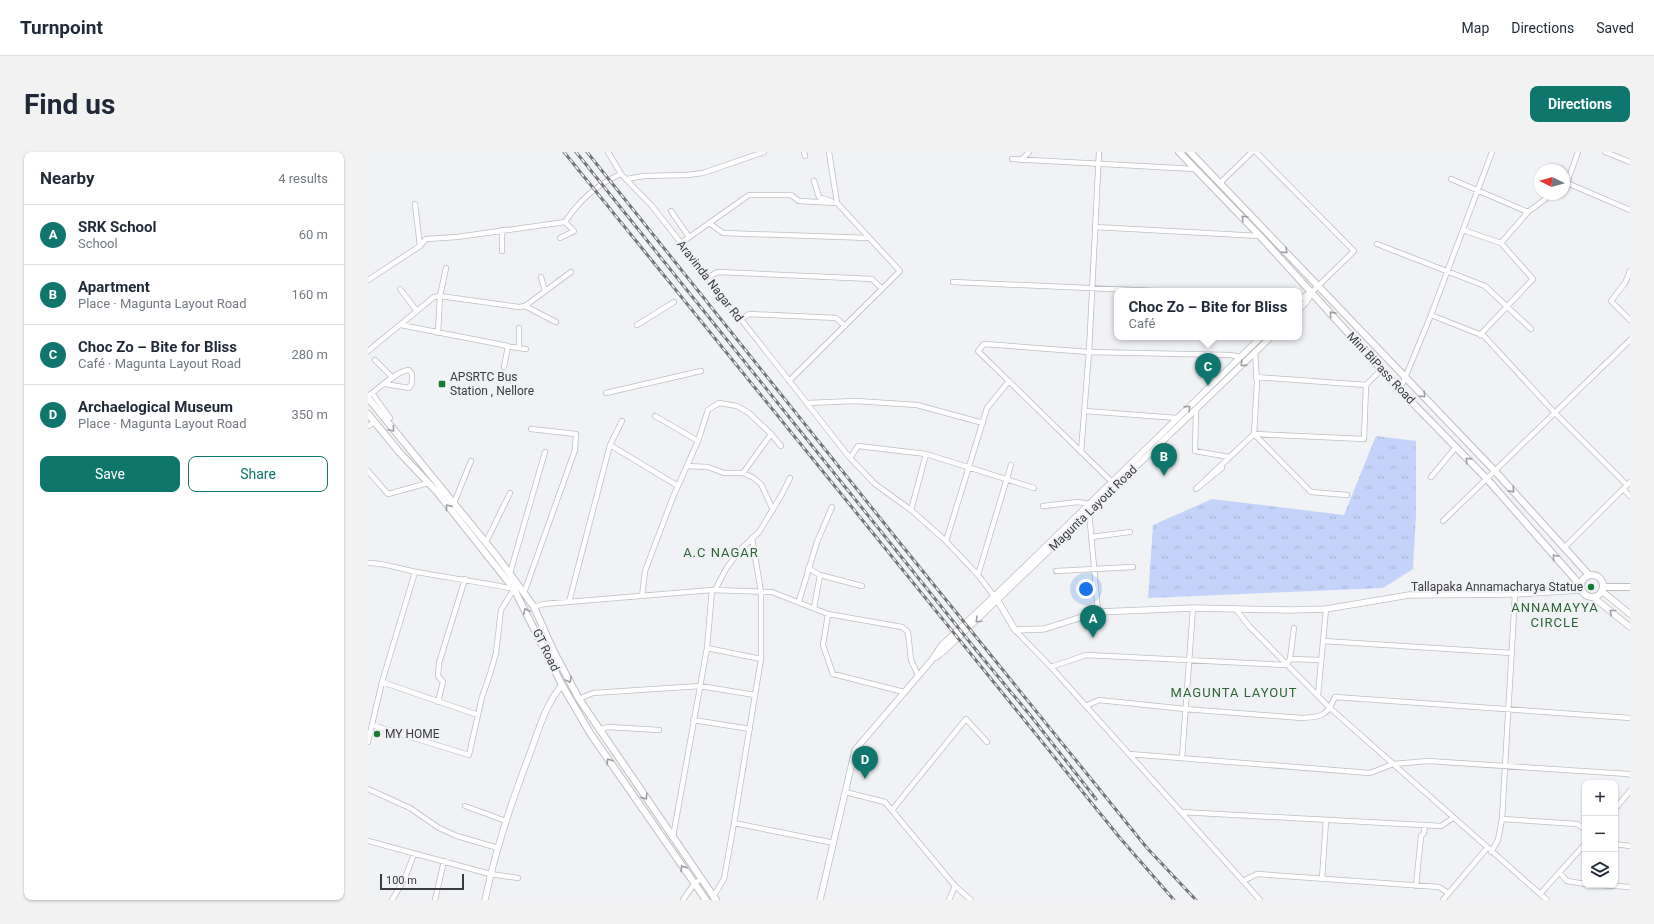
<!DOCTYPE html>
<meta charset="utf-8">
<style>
:root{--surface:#fff;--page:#f2f2f3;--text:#1f2937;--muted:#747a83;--line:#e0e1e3;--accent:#0f766e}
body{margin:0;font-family:Roboto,sans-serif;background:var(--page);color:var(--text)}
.controls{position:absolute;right:12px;bottom:12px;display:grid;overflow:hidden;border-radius:8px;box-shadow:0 1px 3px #0004}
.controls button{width:36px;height:36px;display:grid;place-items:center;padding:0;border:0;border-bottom:1px solid var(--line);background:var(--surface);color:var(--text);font:20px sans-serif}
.compass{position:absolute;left:1166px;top:12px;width:36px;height:36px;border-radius:50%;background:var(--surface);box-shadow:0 1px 3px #0004;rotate:275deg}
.scale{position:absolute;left:12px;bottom:10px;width:84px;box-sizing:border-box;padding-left:4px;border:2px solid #3b3c3d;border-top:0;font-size:11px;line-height:14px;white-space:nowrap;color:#3b3c3d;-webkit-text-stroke:3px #f1f2f6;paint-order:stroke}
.you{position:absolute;left:718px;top:437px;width:14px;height:14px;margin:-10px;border:3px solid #fff;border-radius:50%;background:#1a73e8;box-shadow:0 0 0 6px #1a73e833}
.badge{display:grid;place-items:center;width:26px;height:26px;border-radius:50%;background:var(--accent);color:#fff;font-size:13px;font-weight:700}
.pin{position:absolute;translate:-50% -33px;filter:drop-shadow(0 1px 2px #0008)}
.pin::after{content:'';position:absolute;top:21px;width:14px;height:12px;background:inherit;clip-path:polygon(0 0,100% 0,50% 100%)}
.popup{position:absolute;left:746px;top:136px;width:188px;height:52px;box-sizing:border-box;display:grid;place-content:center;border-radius:8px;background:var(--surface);filter:drop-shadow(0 1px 3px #0005);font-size:13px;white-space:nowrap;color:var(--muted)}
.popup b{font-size:15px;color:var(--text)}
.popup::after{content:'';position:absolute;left:50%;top:100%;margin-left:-8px;border:8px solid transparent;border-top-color:var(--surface)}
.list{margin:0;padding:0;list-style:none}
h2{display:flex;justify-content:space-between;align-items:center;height:52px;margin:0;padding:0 16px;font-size:17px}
h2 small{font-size:13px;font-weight:400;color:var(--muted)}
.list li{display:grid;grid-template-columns:26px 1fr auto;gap:12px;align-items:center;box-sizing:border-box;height:60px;padding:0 16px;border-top:1px solid var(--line)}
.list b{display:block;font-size:15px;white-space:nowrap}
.list p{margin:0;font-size:13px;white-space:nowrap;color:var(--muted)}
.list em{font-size:13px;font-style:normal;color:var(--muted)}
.actions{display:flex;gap:8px;padding:12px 16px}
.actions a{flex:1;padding:9px 0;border:1px solid var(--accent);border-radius:8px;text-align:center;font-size:14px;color:var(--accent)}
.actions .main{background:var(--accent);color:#fff}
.icon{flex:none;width:22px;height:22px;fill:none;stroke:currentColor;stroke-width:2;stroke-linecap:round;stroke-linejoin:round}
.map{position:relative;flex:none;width:1262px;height:748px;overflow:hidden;border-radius:8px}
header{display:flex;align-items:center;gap:24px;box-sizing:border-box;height:56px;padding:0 20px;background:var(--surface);border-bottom:1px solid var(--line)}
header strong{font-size:19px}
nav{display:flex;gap:22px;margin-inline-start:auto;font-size:14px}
.intro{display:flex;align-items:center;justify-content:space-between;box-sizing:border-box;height:96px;padding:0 24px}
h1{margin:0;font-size:28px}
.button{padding:10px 18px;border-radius:8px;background:var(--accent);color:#fff;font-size:14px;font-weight:700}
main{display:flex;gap:24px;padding:0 24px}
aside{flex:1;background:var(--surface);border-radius:8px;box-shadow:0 1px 3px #0004}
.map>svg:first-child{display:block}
.park{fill:url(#park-tufts)}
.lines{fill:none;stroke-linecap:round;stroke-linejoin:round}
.minor-casing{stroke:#bdbfc2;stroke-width:6}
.tertiary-casing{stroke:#bdbfc2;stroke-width:7}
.secondary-casing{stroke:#bdbfc2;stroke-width:8}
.minor{stroke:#fff;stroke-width:4.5}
.tertiary{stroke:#fff;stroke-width:5.5}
.secondary{stroke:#fff;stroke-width:6}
.rail-casing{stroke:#757678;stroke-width:3}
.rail{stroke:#f1f2f6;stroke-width:1.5;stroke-dasharray:4.5;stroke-linecap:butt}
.oneway{stroke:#9d9e9e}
.poi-dot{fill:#157b2e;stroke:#f1f2f6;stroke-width:1.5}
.labels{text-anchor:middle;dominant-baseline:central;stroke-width:4;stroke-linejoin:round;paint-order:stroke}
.street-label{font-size:12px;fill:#3b3c3d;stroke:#f1f2f6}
.poi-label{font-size:12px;fill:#3b3c3d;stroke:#f1f2f6;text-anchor:start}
.neighbourhood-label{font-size:13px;letter-spacing:1px;fill:#2b6634;stroke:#f1f2f6}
</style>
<header>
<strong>Turnpoint</strong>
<nav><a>Map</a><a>Directions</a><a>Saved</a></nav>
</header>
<div class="intro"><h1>Find us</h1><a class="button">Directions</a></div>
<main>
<aside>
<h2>Nearby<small>4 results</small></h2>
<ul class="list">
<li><span class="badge">A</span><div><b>SRK School</b><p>School</p></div><em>60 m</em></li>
<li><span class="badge">B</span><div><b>Apartment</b><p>Place · Magunta Layout Road</p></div><em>160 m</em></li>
<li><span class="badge">C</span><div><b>Choc Zo – Bite for Bliss</b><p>Café · Magunta Layout Road</p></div><em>280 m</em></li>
<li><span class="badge">D</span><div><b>Archaelogical Museum</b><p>Place · Magunta Layout Road</p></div><em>350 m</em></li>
</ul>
<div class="actions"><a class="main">Save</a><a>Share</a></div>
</aside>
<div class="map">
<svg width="1262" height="748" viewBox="0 0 1262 748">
<defs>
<pattern id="park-tufts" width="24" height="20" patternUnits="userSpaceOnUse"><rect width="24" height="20" fill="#c3d3f9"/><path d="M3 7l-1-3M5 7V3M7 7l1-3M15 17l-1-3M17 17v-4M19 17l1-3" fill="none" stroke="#a8b6d6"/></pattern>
</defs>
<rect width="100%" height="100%" fill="#f1f2f6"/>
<path class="park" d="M1008,284l40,5v73l-3,55 -30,19 -235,10 5,-73 59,-26 132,16z"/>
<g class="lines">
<g class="minor-casing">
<path id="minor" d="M240,0l13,22
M436,0l1,4
M888,0l98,99 -42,41
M1237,0l25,10
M644,7l183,10
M653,8l8,-8
M259,27l17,-3 43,-1 16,-2 61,-21
M1083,27l77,33
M446,29l5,16 12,4
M852,31l32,-31
M1199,31l63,27
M1196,33l3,-2 11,-31
M47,52l5,42
M303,59l18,26
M341,71l14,10 146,5
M727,75l165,9
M134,78v21
M1095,78l38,13 32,36 -53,56
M192,86l14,-7 -9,-9
M313,91l68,-48h42l8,6 38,2
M1133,91l27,-31 24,-18
M1009,92l108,42 46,43
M1262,119l-5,12 -14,18 19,19
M173,125l4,14
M340,125l10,-5 154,7 10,10
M0,128l52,-34 6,-7 31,-2 108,-15c14,-21 32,-38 56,-48l31,32 198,252 25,26 36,26 35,31 32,34 16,21
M585,130l203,9
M32,137l17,22
M157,154l31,16
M1063,163l53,21 71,77 72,72
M373,167l8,-5 87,4 9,8
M33,173l107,21 -4,21
M269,173l37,-23
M70,181l2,-37 6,-28
M137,194l21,3
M151,196v-20
M0,199l66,-54 6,-1 79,11 6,-1 46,-34
M887,200l2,30 -3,52 57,58 36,3
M7,208l18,18
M421,229l111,-110 -63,-68 -8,-51
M998,233l16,-16
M1032,238l31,-75 61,-163
M4,241l18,25
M238,241l95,-22
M0,244c10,-7 30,-26 41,-26l3,4v9l-3,5 -24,-4
M439,251l49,-2 61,4 66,18
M828,257l-1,42 34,6
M717,259l92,7
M287,264l43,25
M0,274l7,-4
M403,282l10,12
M242,293l68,41
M713,300l8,-100 10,-200
M482,306l8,-12 68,8 108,34
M319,314l21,1 16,6h19l9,4 9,7 12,26
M854,316l-26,21 58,-55 110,5 2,-54 -110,-8
M0,319l20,23 40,-11
M1063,325l25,-30
M744,330l-134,-131 6,-7 105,8 141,3 11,2
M1255,337l7,7
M86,351l17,-42
M675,354l35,-4 11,2
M543,358l15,-56
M721,359l9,101
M1075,369l187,-181
M723,385l39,-5
M578,389l41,-133 22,-27
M118,390l24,-49
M1196,396l66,-66
M0,411c17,0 32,6 49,9 32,6 65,10 97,17l-13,21 -5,43 -6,21 -8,23 -13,58 -97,-30
M440,416l12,7 42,11
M688,419l77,-4
M142,421l35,-121
M610,423l33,-110
M347,438l11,-21 13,-18 20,-19 23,-38 8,-16
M156,441l51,-143 1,-16 -45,-5
M274,444l3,-25 28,-74 25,-56 10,-31 11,-7 18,3 12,7 22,21 -28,39
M431,449l18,-59 15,-35
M201,450l41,-157 12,-24
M166,455l10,-3 168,-14 60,2 56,22 74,13 6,5 3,28 7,15
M446,456l6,-33
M867,456l14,18 81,82 217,192
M460,462l-5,31 10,29 71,18
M926,476l-4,31 31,1
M647,478l36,37 209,233
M955,489l189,12
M339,496l54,11
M683,515l35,-12 200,10 4,-6
M14,530l96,33
M950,543l8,-86
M211,547l14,-6 107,-7 55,9
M70,550l5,-20 -5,-6 1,-13 26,-84
M718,554l13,-6 86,9 117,9c20,-1 25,-2 33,-21l295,21
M325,568l57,9
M231,578l9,-3 51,3
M0,590l14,-60 33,-110
M761,602l241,19 23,-9 35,-3 200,13 2,1
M814,606l11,-150
M0,637l42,19 29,20 18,8 41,12
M477,640l40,10 70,84 16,14
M97,654l41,15
M1247,657l15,-18
M524,658l74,-91 21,23
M813,660l260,14 12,-8
M1134,667l75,5 8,5
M366,671l100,20
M305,685l34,-189 5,-58
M0,689l122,33 28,4
M1247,692l15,2
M1123,700l7,-12 4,-21 13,-225
M1192,721l7,8 18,3
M954,727l4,-59
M875,729l14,-7 182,13 9,6
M1233,733l29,2
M1048,734l5,-50 3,-3 1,-8
M1172,742l45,-50
M345,745l11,-18 10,-56 27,-164v-67l-9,-54
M24,748l13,-22 9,-24
M67,748l9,-39
M315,748l11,-16 7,-5
M581,748l6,-14
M1075,748l44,-52"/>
</g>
<g class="tertiary-casing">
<path id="tertiary" d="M931,148l13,-8
M931,157l7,-7 6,-10
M1234,439l28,23
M1225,445l37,30
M630,449l17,29 29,-1 54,-17 95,-4 96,2 37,-1 83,-14 106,-1 66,-4
M568,505l9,-7 326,-313
M117,748c10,-49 26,-97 44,-144 9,-24 16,-51 33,-71
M452,748l35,-150 76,-89 11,-16 63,-59 256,-249"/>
</g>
<g class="secondary-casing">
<path id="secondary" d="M811,0l81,84 140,154 87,89 94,107
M822,0l304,318 95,105
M0,246l128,157 28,38 10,14 20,45 25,47 137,201
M0,262l32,39 37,39 77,97 48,96 28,48 116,167
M1213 434a11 11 0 1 1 22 0a11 11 0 1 1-22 0Z
M1235,435h27"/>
</g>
<use href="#minor" class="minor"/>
<use href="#tertiary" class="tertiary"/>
<use href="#secondary" class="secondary"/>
<g class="rail-casing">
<path id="rail" d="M196,0l556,686 54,62
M208,0l405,504 49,59 66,84
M219,0l317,396 243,300 49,52"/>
</g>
<use href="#rail" class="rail"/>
</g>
<defs><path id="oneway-chevron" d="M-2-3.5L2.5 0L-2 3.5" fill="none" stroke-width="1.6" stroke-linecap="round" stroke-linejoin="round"/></defs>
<g class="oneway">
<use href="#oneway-chevron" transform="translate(876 66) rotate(-134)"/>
<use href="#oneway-chevron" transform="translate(917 99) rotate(46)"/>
<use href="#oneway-chevron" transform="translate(964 162) rotate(-132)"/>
<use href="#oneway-chevron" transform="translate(875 212) rotate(136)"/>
<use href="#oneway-chevron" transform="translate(1055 243) rotate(46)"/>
<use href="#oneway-chevron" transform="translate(820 256) rotate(-44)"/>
<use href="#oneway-chevron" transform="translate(24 277) rotate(50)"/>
<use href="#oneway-chevron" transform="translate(1100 308) rotate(-135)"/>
<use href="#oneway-chevron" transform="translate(1144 338) rotate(48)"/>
<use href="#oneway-chevron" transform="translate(80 355) rotate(-129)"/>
<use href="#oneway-chevron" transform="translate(1187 405) rotate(-131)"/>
<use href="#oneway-chevron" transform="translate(158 459) rotate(-117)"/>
<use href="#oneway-chevron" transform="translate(1244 460) rotate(-141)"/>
<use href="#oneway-chevron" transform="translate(610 468) rotate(137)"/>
<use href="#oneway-chevron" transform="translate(201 528) rotate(62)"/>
<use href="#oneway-chevron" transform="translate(241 609) rotate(-124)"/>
<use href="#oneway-chevron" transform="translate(277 645) rotate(55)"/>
<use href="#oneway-chevron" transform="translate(315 716) rotate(-123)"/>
</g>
<g class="poi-dot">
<rect x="70" y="228" width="8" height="8" rx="2"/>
<circle cx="1223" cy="435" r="4"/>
<circle cx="9" cy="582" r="4"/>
</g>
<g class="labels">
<g class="street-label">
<text transform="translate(342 129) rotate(52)">Aravinda Nagar Rd</text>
<text transform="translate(1013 216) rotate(47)">Mini BiPass Road</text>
<text transform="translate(725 356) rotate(-44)">Magunta Layout Road</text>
<text transform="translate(178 498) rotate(64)">GT Road</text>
</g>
<g class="poi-label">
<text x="82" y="225">APSRTC Bus<tspan x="82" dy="14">Station , Nellore</tspan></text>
<text x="1215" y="435" text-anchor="end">Tallapaka Annamacharya Statue</text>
<text x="17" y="582">MY HOME</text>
</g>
<g class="neighbourhood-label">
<text x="353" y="400">A.C NAGAR</text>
<text x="1187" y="455">ANNAMAYYA<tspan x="1187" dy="15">CIRCLE</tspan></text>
<text x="866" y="540">MAGUNTA LAYOUT</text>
</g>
</g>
</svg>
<div class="controls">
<button>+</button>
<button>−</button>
<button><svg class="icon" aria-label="layers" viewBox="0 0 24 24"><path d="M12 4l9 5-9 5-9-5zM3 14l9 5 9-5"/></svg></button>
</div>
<svg class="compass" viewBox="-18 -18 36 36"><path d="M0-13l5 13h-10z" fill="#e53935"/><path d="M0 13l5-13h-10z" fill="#747a83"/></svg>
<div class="scale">100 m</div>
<div class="you"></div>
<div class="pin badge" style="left:725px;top:486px">A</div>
<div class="pin badge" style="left:796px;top:324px">B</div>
<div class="pin badge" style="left:840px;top:234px">C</div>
<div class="popup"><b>Choc Zo – Bite for Bliss</b>Café</div>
<div class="pin badge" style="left:497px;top:627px">D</div>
</div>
</main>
